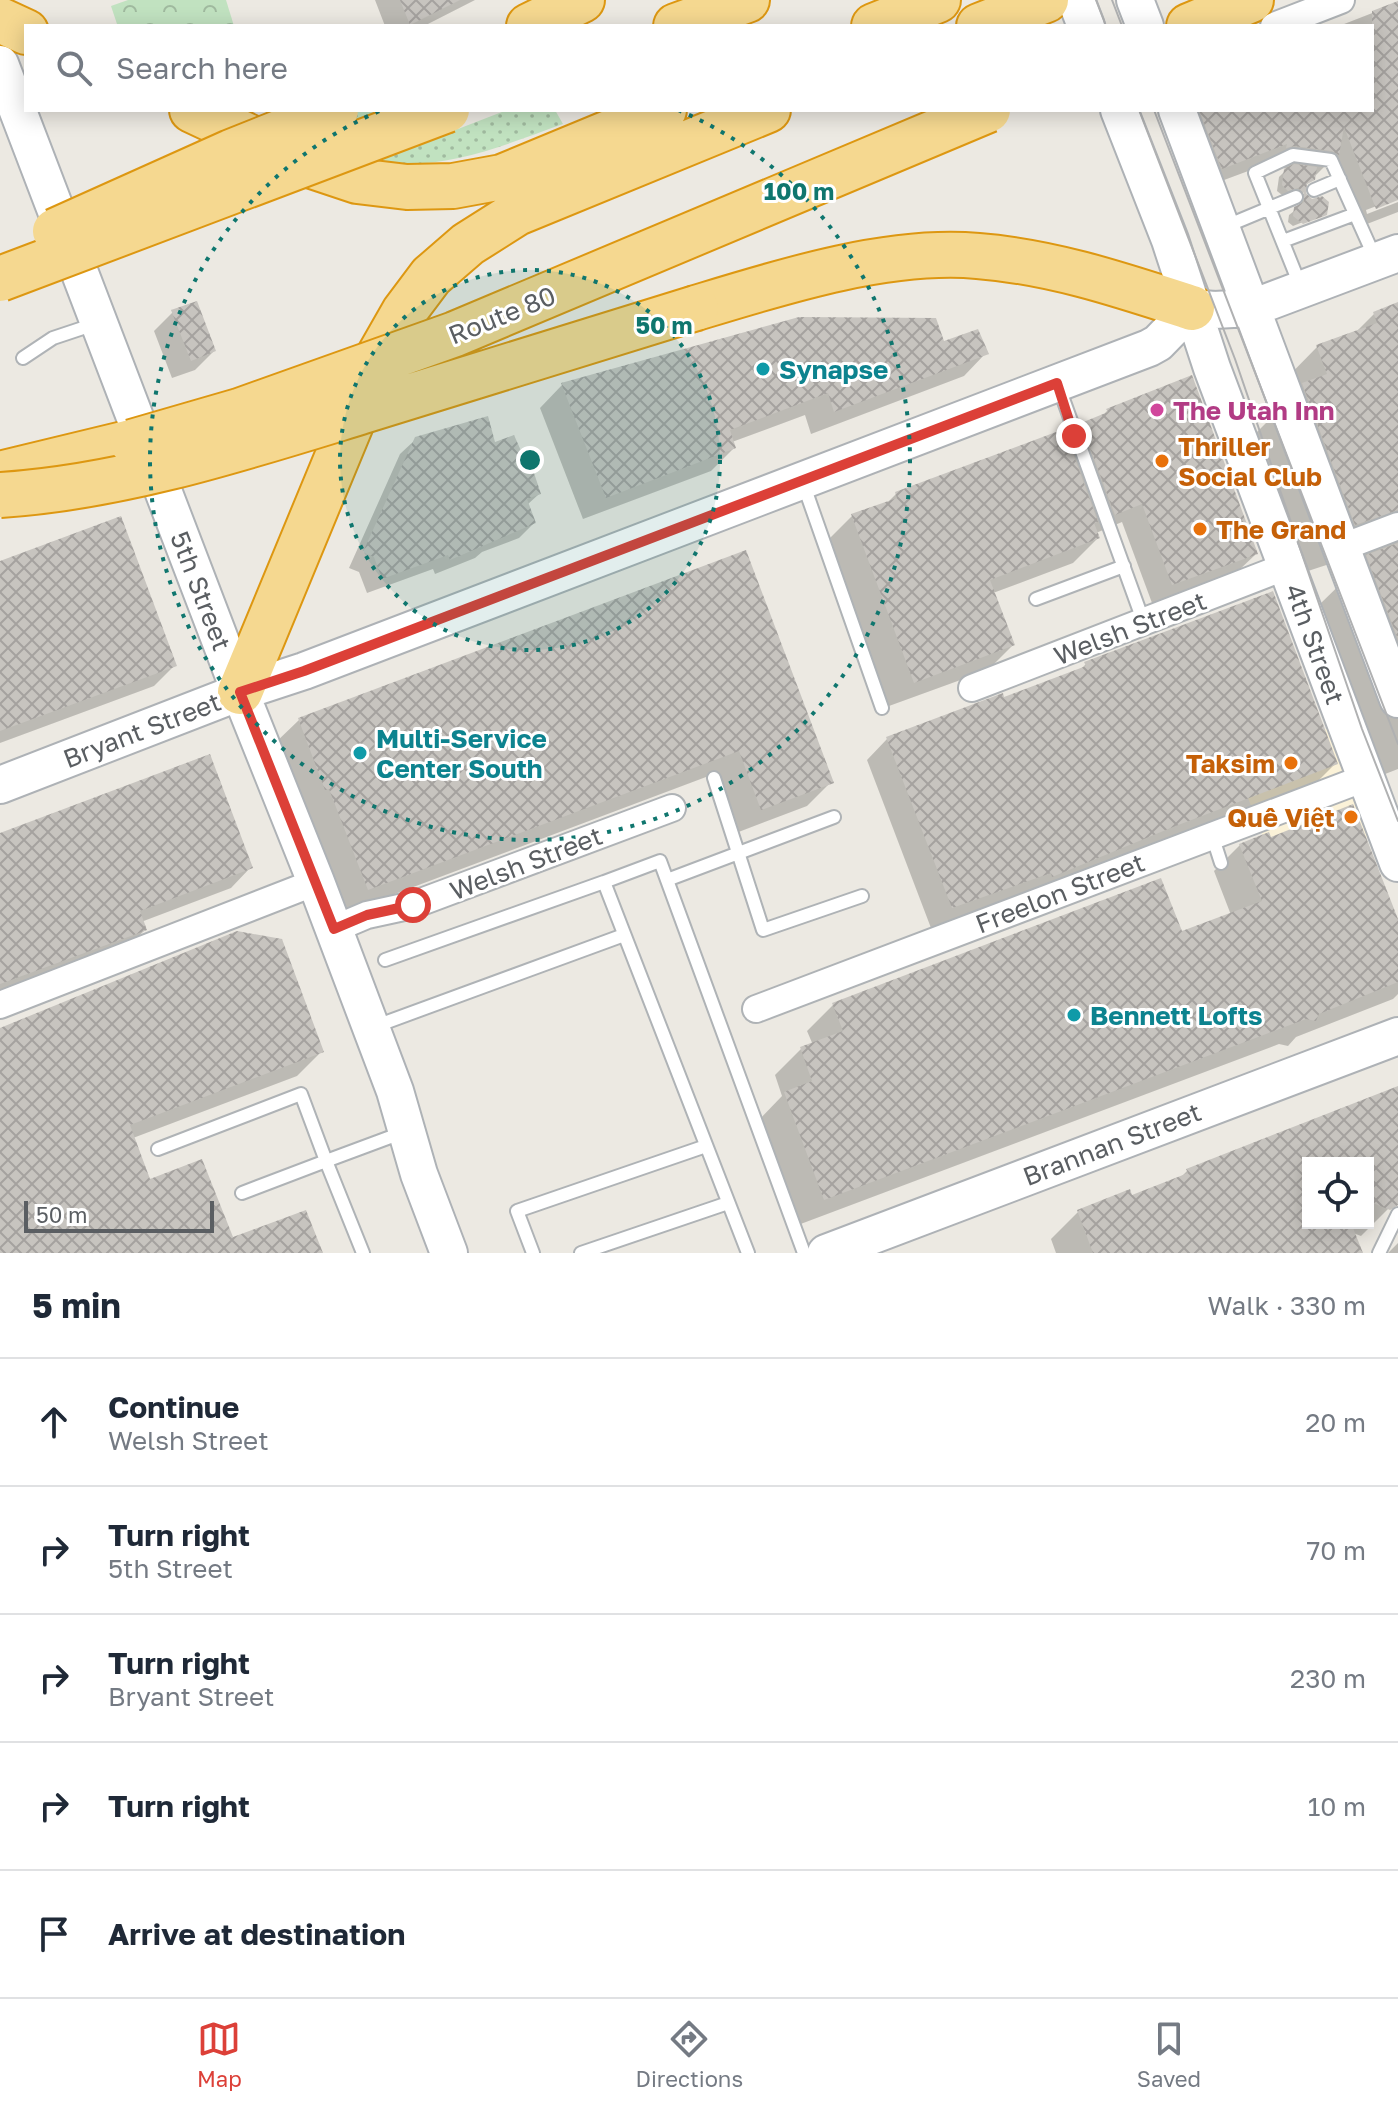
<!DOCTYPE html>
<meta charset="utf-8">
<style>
:root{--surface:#fff;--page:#f2f2f3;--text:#1f2937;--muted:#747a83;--line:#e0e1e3;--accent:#dc4038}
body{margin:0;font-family:"Golos Text",sans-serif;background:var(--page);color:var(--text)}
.controls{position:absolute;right:24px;bottom:24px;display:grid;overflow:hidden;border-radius:0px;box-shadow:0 4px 20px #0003}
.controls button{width:72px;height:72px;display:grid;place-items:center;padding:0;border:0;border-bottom:2px solid var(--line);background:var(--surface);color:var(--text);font:40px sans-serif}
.scale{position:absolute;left:24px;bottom:20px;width:190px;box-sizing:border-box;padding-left:8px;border:4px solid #5a5e62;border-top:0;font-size:22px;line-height:28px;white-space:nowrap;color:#5a5e62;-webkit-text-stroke:6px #fff;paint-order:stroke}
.stop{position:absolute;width:24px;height:24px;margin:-18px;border:6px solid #dc4038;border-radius:50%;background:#fff}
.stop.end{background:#dc4038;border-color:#fff;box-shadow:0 2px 8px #0008}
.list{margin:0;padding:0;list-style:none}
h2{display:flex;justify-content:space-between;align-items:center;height:104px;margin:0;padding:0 32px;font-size:34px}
h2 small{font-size:26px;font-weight:400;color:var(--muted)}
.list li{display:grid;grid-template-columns:52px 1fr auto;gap:24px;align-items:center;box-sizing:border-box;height:128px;padding:0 32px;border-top:2px solid var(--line)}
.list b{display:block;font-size:30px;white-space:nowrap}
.list p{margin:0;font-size:26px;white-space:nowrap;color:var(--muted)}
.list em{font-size:26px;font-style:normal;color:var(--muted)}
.icon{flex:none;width:44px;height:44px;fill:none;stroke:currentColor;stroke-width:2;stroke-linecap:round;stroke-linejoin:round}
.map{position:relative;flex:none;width:1398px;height:1253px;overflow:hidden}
.search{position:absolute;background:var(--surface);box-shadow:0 4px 20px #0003;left:24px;right:24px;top:24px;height:88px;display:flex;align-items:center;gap:20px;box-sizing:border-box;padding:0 28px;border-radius:0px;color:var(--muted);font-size:30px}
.sheet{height:744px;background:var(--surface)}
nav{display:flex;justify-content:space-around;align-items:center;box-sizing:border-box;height:112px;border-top:2px solid var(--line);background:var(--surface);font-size:22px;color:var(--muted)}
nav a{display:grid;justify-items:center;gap:4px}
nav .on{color:var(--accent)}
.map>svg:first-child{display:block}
.commercial{fill:#fbf2d8}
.grass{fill:url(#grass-dots)}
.park{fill:url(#park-crowns)}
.shadow{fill:#0003;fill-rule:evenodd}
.building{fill:url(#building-cross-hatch)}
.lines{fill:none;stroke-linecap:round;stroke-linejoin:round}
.lane-casing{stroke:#afb3b6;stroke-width:16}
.street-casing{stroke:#afb3b6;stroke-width:30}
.secondary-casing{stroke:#aeb2b6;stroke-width:40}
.highway-casing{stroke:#dd9711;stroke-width:48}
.lane{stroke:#fff;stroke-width:12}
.street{stroke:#fff;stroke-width:26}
.secondary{stroke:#fff;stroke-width:36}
.highway{stroke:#f5d890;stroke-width:44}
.tram{stroke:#b0b1b2;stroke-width:2}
.highway-bridge-casing{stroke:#dd9711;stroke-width:48;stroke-linecap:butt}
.highway-bridge{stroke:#f5d890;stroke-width:44}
.route{stroke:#dc4038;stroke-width:10}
.ring{fill:none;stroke:#0f766e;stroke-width:4;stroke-dasharray:4 8}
.culture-dot{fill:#0f9aa8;stroke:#fff;stroke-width:3}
.hotel-dot{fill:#d1479c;stroke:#fff;stroke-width:3}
.food-dot{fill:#e8710a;stroke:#fff;stroke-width:3}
.labels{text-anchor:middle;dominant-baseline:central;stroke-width:6;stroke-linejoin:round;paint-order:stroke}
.street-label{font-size:26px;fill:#5a5e62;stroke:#fff}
.culture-label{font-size:26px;font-weight:bold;fill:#0d838f;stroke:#fff;text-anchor:start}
.hotel-label{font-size:26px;font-weight:bold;fill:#b23c85;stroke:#fff;text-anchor:start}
.food-label{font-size:26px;font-weight:bold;fill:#c56008;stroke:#fff;text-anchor:start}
.centre{fill:#0f766e;stroke:#fff;stroke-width:4}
.ring-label{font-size:24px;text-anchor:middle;font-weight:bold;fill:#0f766e;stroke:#fff;stroke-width:6;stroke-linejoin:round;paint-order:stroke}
</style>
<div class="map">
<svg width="1398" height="1253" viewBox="0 0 1398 1253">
<defs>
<pattern id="grass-dots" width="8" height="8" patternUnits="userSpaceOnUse" patternTransform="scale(2)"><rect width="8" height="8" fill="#c1e2c0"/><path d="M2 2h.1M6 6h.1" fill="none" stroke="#a0ba9f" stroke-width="1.8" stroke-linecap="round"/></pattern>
<pattern id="park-crowns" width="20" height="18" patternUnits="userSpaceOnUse" patternTransform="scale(2)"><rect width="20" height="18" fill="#c1e2c0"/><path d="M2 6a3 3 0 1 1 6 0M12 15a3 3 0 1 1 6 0" fill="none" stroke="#a0ba9f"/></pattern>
<pattern id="building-cross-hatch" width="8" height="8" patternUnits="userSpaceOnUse" patternTransform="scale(2)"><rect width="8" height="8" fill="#c7c4bf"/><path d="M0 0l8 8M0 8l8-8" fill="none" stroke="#a5a29f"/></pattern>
</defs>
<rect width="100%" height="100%" fill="#ece9e2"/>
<path class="commercial" d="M1328,728l44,107 -94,39 -43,-109z"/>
<path class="grass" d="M264,110h138l56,19 49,-19h48l8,14c-64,23 -118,47 -188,38z"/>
<path class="park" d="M128,0h98l8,26h-113l-4,-2 -6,-18z"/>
<path class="shadow" d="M375,0h100l-51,26h-39z
M1398,3v195l-32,12 1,4 31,-12v10l-44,17 -25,-67 -24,24 -2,7 20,21 -30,12 -5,-4 1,-7 9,-7 2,-8 -8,-7 -10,2 -5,-4 2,-14 8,-8 -20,-5 -67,25 -33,-79h205v-84h-33z
M1398,305v464l-18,7 -60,-172 42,-41 -11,-6 -43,14 -52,-138 21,-21 -7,-17 47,-48 38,-14 19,-19z
M173,312l41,39 -19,19 -23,8 -18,-47z
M943,344l43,9 -22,23 -153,58 -6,-19 -73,27 2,6 -23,23 -128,48 -43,-111 22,-23z
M1108,410l148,144 -20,19 -84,30 -30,-81 -26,11 2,5 -25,25 -80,30 20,52 -25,25 -99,36 -62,-165 25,-25 35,-13 9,-9 170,-53 16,-16 19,-8z
M416,439l78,6 45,49 -12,11 7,18 -15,15 -37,14 -7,6 -40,16 -2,-5 -66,24 -8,-21 -10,-4 51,-114z
M745,553l86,229 -24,24 -71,27 -22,-59 -370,139 -70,-169 25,-24z
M0,564l174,102 -20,20 -154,57z
M1086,664l250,99 -21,21 -284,109 -100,35 -64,-168 20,-21 191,-67z
M0,836l251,31 -20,21 -90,34 4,8 -21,20 -124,47z
M1269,839l129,81v74l-5,5 -97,38 -8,9 -9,-2 -481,181 -39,-105 23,-24 -7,-21 26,-26 12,-4 -6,-14 26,-26 347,-71 51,-19 -17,-44 26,-26z
M0,1031l322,20 -25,25 -164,62 16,44 82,58 90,13h-321z
M1398,1088v98l-10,23 -27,27 -8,-3 7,20h-304l-5,-14 27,-27 53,-15 49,-19 7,-7zM1308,1163h60v60h-60z
M1398,1243v10h-10z"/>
<path class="building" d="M400,0h60l-50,25z
M1398,1v199l-22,9 -32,-82 -5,28 -7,-4 -38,-5 -8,2 1,-4 -65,25 -23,-59h173v-99z
M1294,164l23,3 -2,13 -8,4 -1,9 6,6 10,-3 7,6 -2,13 -24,9 -10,-8 1,-9 10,-5v-9l-6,-5 -10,3 -6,-6 2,-16z
M197,301l19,50 -25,10 -20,-51z
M1398,302v208l-43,15 -53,-142 25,-9 -11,-29 61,-22 -4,-11z
M799,317l137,1 8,23 34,-12 11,25 -155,58 -6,-19 -98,37 6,18 -130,50 -45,-115z
M1192,375l66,179 -86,31 -30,-81 -27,11 -34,-92 27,-11 -2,-3z
M488,416l7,26 19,-7 16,36 3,-1 8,24 -14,5 9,24 -86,37 -2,-5 -66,24 -8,-22 -11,-5 52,-115z
M1064,429l34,93 -4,1 6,15 -110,42 25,65 -101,38 -63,-169 46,-16 -2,-6z
M121,516l56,150 -177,65v-170z
M1398,543v96l-32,-84z
M746,550l88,233 -73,27 -22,-59 -371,139 -39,-101 -4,1 -27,-72z
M1273,591l65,173 -165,63 -121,50 -1,-4 -99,35 -66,-171 117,-44 1,4 82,-31 -2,-4z
M210,754l43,114 -113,43 7,19 -147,54v-151z
M1353,804l45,115v63l-79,32 -3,7 -10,-2 -482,181 -40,-108 28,-11 -12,-34 43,-16 -11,-28 329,-125 21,53 80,-30 -23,-57 30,-12 2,5z
M237,931l45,8 42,113 -194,73 20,54 52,-20 31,78 73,-27 17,43h-323v-225z
M1398,1086v119l-8,5 -22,-9v-38h-60v60h43l12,30h-270l-16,-43 53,-21 2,6 56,-22 -2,-4z"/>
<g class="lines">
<g class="lane-casing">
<path id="lane" d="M1314,190l26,-11
M1224,227l72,-30
M1283,241l72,-27
M1300,285l-45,-112 38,-18 38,5 44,98
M23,358l30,-20 42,-14
M1058,385l86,238
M803,483l79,225
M1036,599l88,-33
M714,778l49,152 99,-34
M1212,835l9,28
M667,880l167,-63
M604,882l56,-21 144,392
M385,960l219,-78 144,371
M376,1026l248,-91
M158,1149l143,-55 25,67 -84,32
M363,1253l-37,-92 78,-29
M533,1253l-16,-42 189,-65
M581,1253l147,-50
M1379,1253l19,-39"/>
</g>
<g class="street-casing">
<path id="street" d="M1274,26l67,-26
M1343,547l55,-21
M972,688l315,-122
M334,929l33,-14 46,-10 259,-97
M0,1005l316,-123
M756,1009l609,-231"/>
</g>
<g class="secondary-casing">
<path id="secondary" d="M1076,0l10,26
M1135,0l10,26
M0,64l240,628 76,190 79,209 24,83 30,79
M1119,110l51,130 42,128 186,495
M1177,110l221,589
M1192,308l22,2 38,-2 146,-55
M0,785l240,-93 64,-21 845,-323 9,-5 34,-35
M826,1253l572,-217"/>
</g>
<g class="highway-casing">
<path id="highway" d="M0,20l26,12
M529,26l53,-26
M676,26l71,-26
M874,26l64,-26
M979,26l67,-26
M1189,26l62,-26
M192,110l117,55 48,16 50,6 46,-1 49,-9 162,-67
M696,308c85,-26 192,-60 282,-52 75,6 143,29 214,52
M0,474l132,-32
M240,692l140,-338 24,-42 27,-36 37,-32 49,-31 251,-103"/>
</g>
<use href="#lane" class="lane"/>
<use href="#street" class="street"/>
<use href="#secondary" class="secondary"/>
<use href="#highway" class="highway"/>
<path class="tram" d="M1096,0l10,26
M1112,0l10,26
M1139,110l96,249 127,370 36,92
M1154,110l244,634"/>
<g class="highway-bridge-casing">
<path id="highway-bridge" d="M55,231l176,-79 105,-42
M0,279l447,-169
M132,442l107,-31 216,-77 533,-224
M0,495c123,-8 243,-47 360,-83 112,-35 224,-70 336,-104"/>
</g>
<use href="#highway-bridge" class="highway-bridge"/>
</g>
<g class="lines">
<path class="route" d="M413,905l-46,10 -33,14 -94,-237 64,-21 753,-288 17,53"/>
</g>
<circle cx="530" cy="460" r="190" fill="#0f766e" fill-opacity=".12"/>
<g class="ring">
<circle cx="530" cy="460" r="190"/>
<path d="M678 110A380 380 0 1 1 382 110"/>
</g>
<g class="culture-dot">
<circle cx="763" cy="369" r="8"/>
<circle cx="360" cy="753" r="8"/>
<circle cx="1074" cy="1015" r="8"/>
</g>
<circle class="hotel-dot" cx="1157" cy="410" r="8"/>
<g class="food-dot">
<circle cx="1162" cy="461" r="8"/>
<circle cx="1200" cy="529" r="8"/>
<circle cx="1291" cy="763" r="8"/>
<circle cx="1351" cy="817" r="8"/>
</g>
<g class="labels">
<g class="street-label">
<text transform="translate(502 315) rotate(-22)">Route 80</text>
<text transform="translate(201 591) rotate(69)">5th Street</text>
<text transform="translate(1130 628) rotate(-21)">Welsh Street</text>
<text transform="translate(1315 644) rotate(70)">4th Street</text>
<text transform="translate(142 730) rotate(-21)">Bryant Street</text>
<text transform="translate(526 863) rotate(-21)">Welsh Street</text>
<text transform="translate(1060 893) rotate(-21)">Freelon Street</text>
<text transform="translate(1112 1144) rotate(-21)">Brannan Street</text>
</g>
<g class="culture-label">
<text x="779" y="369">Synapse</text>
<text x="376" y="738">Multi-Service<tspan x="376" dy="30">Center South</tspan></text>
<text x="1090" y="1015">Bennett Lofts</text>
</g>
<g class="hotel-label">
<text x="1173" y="410">The Utah Inn</text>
</g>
<g class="food-label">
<text x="1178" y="446">Thriller<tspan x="1178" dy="30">Social Club</tspan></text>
<text x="1216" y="529">The Grand</text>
<text x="1275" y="763" text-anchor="end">Taksim</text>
<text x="1335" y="817" text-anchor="end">Quê Việt</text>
</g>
</g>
<circle cx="530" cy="460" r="12" class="centre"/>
<g class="ring-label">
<text x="799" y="200">100 m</text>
<text x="664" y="334">50 m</text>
</g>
</svg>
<div class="controls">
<button><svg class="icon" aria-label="locate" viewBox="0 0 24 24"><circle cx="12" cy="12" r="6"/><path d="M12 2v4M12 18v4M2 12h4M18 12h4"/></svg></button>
</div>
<div class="scale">50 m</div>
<div class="stop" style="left:413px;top:905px"></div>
<div class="stop end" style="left:1074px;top:436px"></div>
<div class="search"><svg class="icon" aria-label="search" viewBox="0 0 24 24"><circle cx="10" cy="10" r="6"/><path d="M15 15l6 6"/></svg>Search here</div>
</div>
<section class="sheet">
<h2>5 min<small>Walk · 330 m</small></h2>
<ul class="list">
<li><svg class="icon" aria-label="ahead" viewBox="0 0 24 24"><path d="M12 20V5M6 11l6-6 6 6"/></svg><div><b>Continue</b><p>Welsh Street</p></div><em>20 m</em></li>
<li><svg class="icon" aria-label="right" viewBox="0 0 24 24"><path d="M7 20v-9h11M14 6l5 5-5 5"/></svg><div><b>Turn right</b><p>5th Street</p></div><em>70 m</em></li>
<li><svg class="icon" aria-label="right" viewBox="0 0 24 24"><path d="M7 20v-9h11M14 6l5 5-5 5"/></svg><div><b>Turn right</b><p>Bryant Street</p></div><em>230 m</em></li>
<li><svg class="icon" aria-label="right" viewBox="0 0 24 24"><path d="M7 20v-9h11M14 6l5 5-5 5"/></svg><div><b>Turn right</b></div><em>10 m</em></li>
<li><svg class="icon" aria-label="arrive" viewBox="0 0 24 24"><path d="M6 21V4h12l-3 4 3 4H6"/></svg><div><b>Arrive at destination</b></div></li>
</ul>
</section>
<nav>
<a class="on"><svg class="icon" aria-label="map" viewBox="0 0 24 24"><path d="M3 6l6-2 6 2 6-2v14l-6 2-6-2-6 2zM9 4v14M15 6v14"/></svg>Map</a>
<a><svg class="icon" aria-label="directions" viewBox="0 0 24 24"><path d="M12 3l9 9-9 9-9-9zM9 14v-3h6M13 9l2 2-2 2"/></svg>Directions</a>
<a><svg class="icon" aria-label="saved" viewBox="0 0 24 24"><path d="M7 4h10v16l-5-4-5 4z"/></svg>Saved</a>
</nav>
